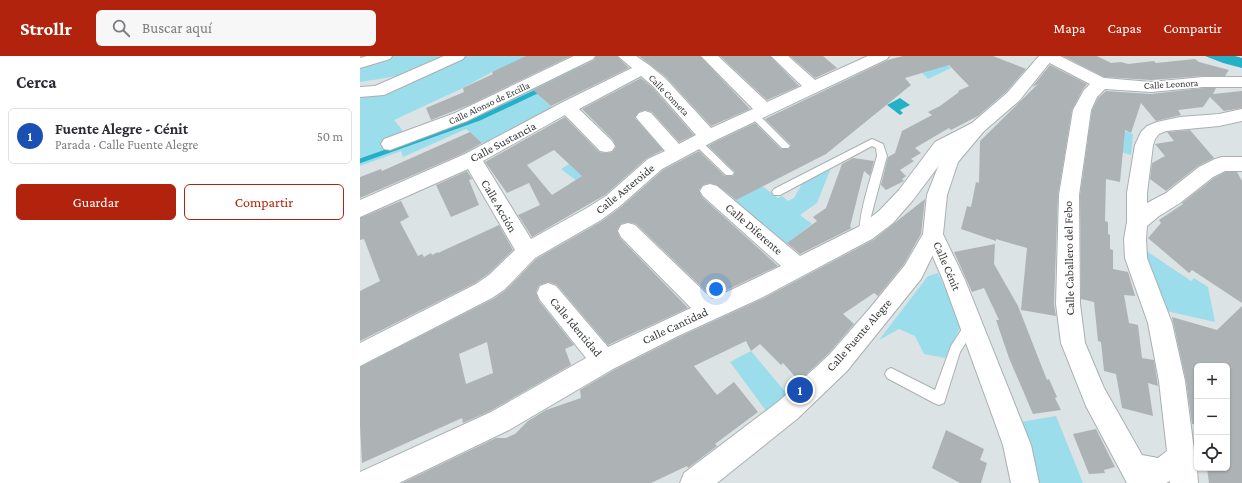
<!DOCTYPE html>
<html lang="es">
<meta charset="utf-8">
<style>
:root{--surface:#fff;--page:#f7f7f7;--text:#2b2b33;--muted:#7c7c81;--line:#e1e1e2;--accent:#b1230c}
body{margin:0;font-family:"Crimson Pro",serif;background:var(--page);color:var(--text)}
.controls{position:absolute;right:12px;bottom:12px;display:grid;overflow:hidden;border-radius:6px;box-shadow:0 1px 3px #0004}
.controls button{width:36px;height:36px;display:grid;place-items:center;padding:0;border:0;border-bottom:1px solid var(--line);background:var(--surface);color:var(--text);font:20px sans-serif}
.you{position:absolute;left:356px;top:233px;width:14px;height:14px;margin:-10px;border:3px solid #fff;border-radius:50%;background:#1a73e8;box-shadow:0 0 0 6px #1a73e833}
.badge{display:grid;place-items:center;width:26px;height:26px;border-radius:50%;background:var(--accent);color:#fff;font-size:13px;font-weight:700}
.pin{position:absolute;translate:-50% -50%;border:2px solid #fff;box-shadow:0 1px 4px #0006}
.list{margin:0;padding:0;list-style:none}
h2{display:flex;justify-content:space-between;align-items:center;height:52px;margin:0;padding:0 16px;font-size:17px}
h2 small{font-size:13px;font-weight:400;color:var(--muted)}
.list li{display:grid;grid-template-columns:26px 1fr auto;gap:12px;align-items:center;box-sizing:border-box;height:56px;margin:0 8px 8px;padding:0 8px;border:1px solid var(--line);border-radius:6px}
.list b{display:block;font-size:15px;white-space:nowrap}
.list p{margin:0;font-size:13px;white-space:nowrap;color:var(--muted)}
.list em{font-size:13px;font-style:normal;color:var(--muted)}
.actions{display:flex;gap:8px;padding:12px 16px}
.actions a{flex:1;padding:9px 0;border:1px solid var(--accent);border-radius:6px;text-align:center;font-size:14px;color:var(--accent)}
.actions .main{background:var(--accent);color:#fff}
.icon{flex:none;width:22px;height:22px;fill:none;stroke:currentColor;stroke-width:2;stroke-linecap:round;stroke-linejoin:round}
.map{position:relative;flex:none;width:882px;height:427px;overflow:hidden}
header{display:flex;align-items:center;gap:24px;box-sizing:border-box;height:56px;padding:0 20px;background:var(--accent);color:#fff}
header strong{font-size:19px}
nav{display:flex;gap:22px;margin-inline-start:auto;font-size:14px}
.search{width:280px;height:36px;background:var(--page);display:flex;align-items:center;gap:10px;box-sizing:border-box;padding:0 14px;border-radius:6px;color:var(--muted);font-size:15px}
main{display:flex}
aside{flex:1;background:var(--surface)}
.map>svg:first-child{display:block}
.green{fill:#9bddeb}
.water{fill:#23b1c8}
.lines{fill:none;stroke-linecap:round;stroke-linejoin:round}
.stream{stroke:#23b1c8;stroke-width:4.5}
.building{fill:#adb3b5;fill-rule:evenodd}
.service-casing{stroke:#aab0b1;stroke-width:2}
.minor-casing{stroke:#aab0b1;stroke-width:2}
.tertiary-casing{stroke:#aab0b1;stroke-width:2}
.service{fill:#fff;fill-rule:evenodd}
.minor{fill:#fff;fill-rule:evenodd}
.tertiary{fill:#fff;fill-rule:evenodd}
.labels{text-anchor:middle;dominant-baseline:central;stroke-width:3;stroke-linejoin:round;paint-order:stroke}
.far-street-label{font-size:10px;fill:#37393a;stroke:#fff}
.street-label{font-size:12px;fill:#37393a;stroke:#fff}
</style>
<header>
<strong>Strollr</strong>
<div class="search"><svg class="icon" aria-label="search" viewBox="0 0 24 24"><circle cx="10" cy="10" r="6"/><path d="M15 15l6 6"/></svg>Buscar aquí</div>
<nav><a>Mapa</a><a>Capas</a><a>Compartir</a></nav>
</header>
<main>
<aside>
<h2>Cerca<small></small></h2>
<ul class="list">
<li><span class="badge" style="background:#1a4fb4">1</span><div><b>Fuente Alegre - Cénit</b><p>Parada · Calle Fuente Alegre</p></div><em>50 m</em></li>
</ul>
<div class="actions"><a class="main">Guardar</a><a>Compartir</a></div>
</aside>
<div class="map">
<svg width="882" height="427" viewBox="0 0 882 427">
<rect width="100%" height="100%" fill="#dce3e4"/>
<path class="green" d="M0,0h92c-28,15 -61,22 -92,26z
M100,0h69l-37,16 -29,16 -69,32 12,15 169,-70 14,6 -51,23 17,16 -69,36 -20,-17 -63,28 -2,-6 -41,15v-77l34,-8z
M546,0h33l12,12 -23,11z
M731,63l42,15 -2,21 -45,-13z
M235,92l15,13 -33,20 -16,-12z
M471,112l-14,35 -17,12 12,9 -27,21 -51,-45 28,-14 16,12 4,-2 6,5 6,-3 8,-14z
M782,192l49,33 3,-3 14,9 7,35 -53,-12z
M578,217l24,51 -17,34 -21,-4 -9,-18 -16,-7 -20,11 49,-64z
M391,295l36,43 -20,18 -37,-50z
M696,360l27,67h-47l-15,-61z"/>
<path class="water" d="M845,0h30l7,2v10l-19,-5z
M540,42l10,7 -10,5 3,3 -3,2 -13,-10z"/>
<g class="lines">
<path class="stream" d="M0,105l118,-42 64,-30"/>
</g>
<path class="building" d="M166,0h45l-102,49 -38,15 -5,-12 38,-16 -1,-4 30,-14 -1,-2z
M236,0h21l12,12 -78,38 -18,-16 61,-30z
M279,0h61l50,53 -39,17 -45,-49z
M360,0h50l29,30 -32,14z
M430,0h33l14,12 -22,10z
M543,0h90l33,13 -20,23 -28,24 -27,14 -2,-2 -34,20 6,5 -10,6 3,2 -14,9 6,6 -4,3 2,2 -18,9 -5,-5 7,-28 7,-4 7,-22 30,-16 -4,-3 12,-6 19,-14 -1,-1 11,-5 -20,-21 -44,13 6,7 -85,69 -90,46 -19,-15 -7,-2 -7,2 -4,5 3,7 76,69 -66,31 -76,-73 -8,-2 -7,2 -4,6 3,8 68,70 -80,37 -51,-60 -8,-3 -10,3 -3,7 3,9 35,44 -9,4 6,16 -81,46 -27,12 -1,-5 -100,45 -2,-37v-59l133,-68 13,-9 30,-31 66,-38 19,-14 42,-37 36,-19 26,25h8l2,-4 -27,-26 7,-4 40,-19 26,26h8l2,-4 -26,-26 123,-59zM127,286l6,31 -27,11 -7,-30z
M703,0h34l14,7 10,-1 7,2 26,-3 2,2 39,-4 4,3 30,8 -4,6h-22l-52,4 -47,-3z
M690,9l37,19 -4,5 -11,21 -14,85 -4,109 2,12 -35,-6 6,-62 -31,-9v2l-35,-12 6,-23 4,1 5,-25 3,1 1,-42 58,-57 -6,3z
M281,22l11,9 42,48 -15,7 -27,-30 -7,-2 -6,2 -4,6 28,32 -16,8 -42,37 -73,42 -14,-22 22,-10 -11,-22 -22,10 -22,-31 80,-45 34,35 7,1 6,-1 4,-5 -3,-7 -31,-31zM194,94l28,26 -30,19 -25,-30z
M843,32h13l-3,6 29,-3v17l-18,3 -14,-14 -7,10 -25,3 3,5 -25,6 -15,-18 -10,30 -6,-3 -5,52 -14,-3 -1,42 3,1v12l2,1v14l3,1v19l15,3 7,24 -11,-1 5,28 9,2 4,33 12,2 4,26 -10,-3 5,33 -31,-8 -6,-34 -12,-3 -3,-29 -3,-1 -4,-39 -13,-3 -1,-104 12,-85 6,-12 8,-7 45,3z
M830,74l24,28 -16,8 -32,25 -16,-12 2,-16 13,-7 -10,-12 19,-3 -7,-9z
M110,76l12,11 -18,10 -104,45v-21l21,-8 1,2z
M493,102l21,3 -4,15 -6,-5 -14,56 2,1 -52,26 -13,-11 30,-22 -4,-4 13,-9 16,-44z
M107,115l5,8 -3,1 10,25 -28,12 -15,-32z
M865,116h12l5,9v122l-50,-33 -3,3 -41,-35 13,-15 -2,-3 24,-16 -1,-1 32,-25z
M565,143l-4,35 -17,30 -26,32 -4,-3 -31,21 11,10 -26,30 -29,27 -16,-18 -2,2 -21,-21 -9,7 -5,-10 -52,25 23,29 17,-13 24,30 -43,32 2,2 -29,22 -1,-2 -36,17h-249l94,-45h10l9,-4 13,-13 18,-11 35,-12 -1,-8 34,-20 65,-33 83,-38 111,-59z
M41,145l8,16 -9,5 18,34 4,-2 2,3 7,-4 1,2 6,-3v1l61,-28 14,25 -25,24 -13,9 -115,58v-50l20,-10 -16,-42 -4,1v-22z
M635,188l-1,20 24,42 29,74 2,-1 8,18 -2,1 6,12 -28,4 -24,-56 -13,-38h3l-15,-32 -12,4 -18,-40z
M882,250v177h-33l-2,-15h20v-102h-30v58h-5l-6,-43 -14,-64 45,13z
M736,373l19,38 -11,3 1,3 -16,1 -16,-40z
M586,374l38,19 -4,11 7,3 -6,20h-21l-28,-15z"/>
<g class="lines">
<g class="service-casing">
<path id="service" d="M394,56l3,1 33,33 -2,2h-6l-31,-31 -1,-2 1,-2z
M337,83l3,1 32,31 2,2 -2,2h-6l-32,-31 -2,-2z
M512,83l11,5 4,12 -17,64v13l-1,3 -4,1 -4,-1c-6,-12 12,-65 16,-80l-1,-8 -4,-2 -92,49h-6l-2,-3 2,-3z
M611,264l4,1 2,4 -17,27 -16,51 -5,2 -5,-2 -47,-25 -2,-4 2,-4 4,-2 44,22 16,-44 16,-25z"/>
</g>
<g class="minor-casing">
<path id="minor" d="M7,0h25l-2,3 -30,9v-10z
M84,0h21l-2,3 -79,36 -24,2v-10l15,-1z
M214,0h21l-2,3 -126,62 -77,29 -6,-1 -3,-5 3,-5 71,-26z
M258,0h18l13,9 16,13 46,50 42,-19 -52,-53h17l49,46 35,-16 -31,-30h17l27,24 53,-24h21l-2,3 -173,82 -52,28 -42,37 -19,14 -66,38 -30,31 -13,9 -132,68v-23l116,-59 13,-9 26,-25 -47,-81 -108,48v-17l105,-46 96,-51 71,-35zM281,20l12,10 43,49 -17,9 -28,-31 -6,-2 -6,2 -3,4 3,4 26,30 -17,8 -42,37 -19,12 -56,31 -48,-78 82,-46 35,36 6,1 6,-1 3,-5 -3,-5 -33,-32z
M680,0h20l44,22 47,4 52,-5h39v10h-39l-52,5 -46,-3 -8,8 -6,13 -12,85 1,109 5,39 19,45 38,67 16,3 9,-7 -8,-70 -11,-58 -23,-65 -1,-19 3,-17v-29l8,-48 6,-13 6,-6 10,-4 23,-5 39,-3 23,-5v12l-23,5 -53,5 -7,3 -4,5 -2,6 -6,48v10l19,-10 33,-26 16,-8 7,-2h20v14h-17l-12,6 -33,26 -21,13 -12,10 -1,13 1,19 25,65 13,58 9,69 2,5 2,28h-28v-2l-4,2h-39l-41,-77 -25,-63 -5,-39 3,-109 14,-85 11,-20 6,-6 -48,-25z
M618,65l6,2 3,4 -3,4 -35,21 -36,48 -20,23 -21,16 -111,59 -83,38 -65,33 -104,61 -110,53h-39v-11l131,-60 95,-54 -46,-58 -3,-7 3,-7 8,-3 8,3 52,61 83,-39 -70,-71 -3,-6 3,-6 7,-2 7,2 77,74 69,-33 -78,-70 -3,-5 3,-5 7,-2 7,2 83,70 58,-29 21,-16 20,-21 36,-48 37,-19z
M573,170l7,2 25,52 66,165 8,38h-28l-8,-38 -60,-165 -20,-46 3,-6z"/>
</g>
<g class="tertiary-casing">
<path id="tertiary" d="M679,0h16l-36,45 -35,30 -26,31 -11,33 -4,39 -22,45 -74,92 -50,48 -80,64h-37l4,-10 95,-72 50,-46 41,-47 35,-43 18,-31 4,-39 16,-41 29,-31 35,-30z"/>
</g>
<use href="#service" class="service"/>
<use href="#minor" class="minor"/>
<use href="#tertiary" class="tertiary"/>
</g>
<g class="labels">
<g class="far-street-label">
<text transform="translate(811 28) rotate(-3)">Calle Leonora</text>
<text transform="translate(309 39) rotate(46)">Calle Cometa</text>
<text transform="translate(129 47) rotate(-25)">Calle Alonso de Ercilla</text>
</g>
<g class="street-label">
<text transform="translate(143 86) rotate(-28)">Calle Sustancia</text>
<text transform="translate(265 133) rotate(-39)">Calle Asteroide</text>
<text transform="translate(139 150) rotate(60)">Calle Acción</text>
<text transform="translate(394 173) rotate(41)">Calle Diferente</text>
<text transform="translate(709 202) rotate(-91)">Calle Caballero del Febo</text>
<text transform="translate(587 210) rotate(67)">Calle Cénit</text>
<text transform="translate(315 270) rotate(-25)">Calle Cantidad</text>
<text transform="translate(216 271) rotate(50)">Calle Identidad</text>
<text transform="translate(499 279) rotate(-49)">Calle Fuente Alegre</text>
</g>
</g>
</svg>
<div class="controls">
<button>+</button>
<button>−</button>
<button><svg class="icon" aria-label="locate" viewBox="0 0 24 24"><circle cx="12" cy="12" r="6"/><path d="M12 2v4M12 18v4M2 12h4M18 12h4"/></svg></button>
</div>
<div class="you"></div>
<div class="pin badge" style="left:440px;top:334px;background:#1a4fb4">1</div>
</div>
</main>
